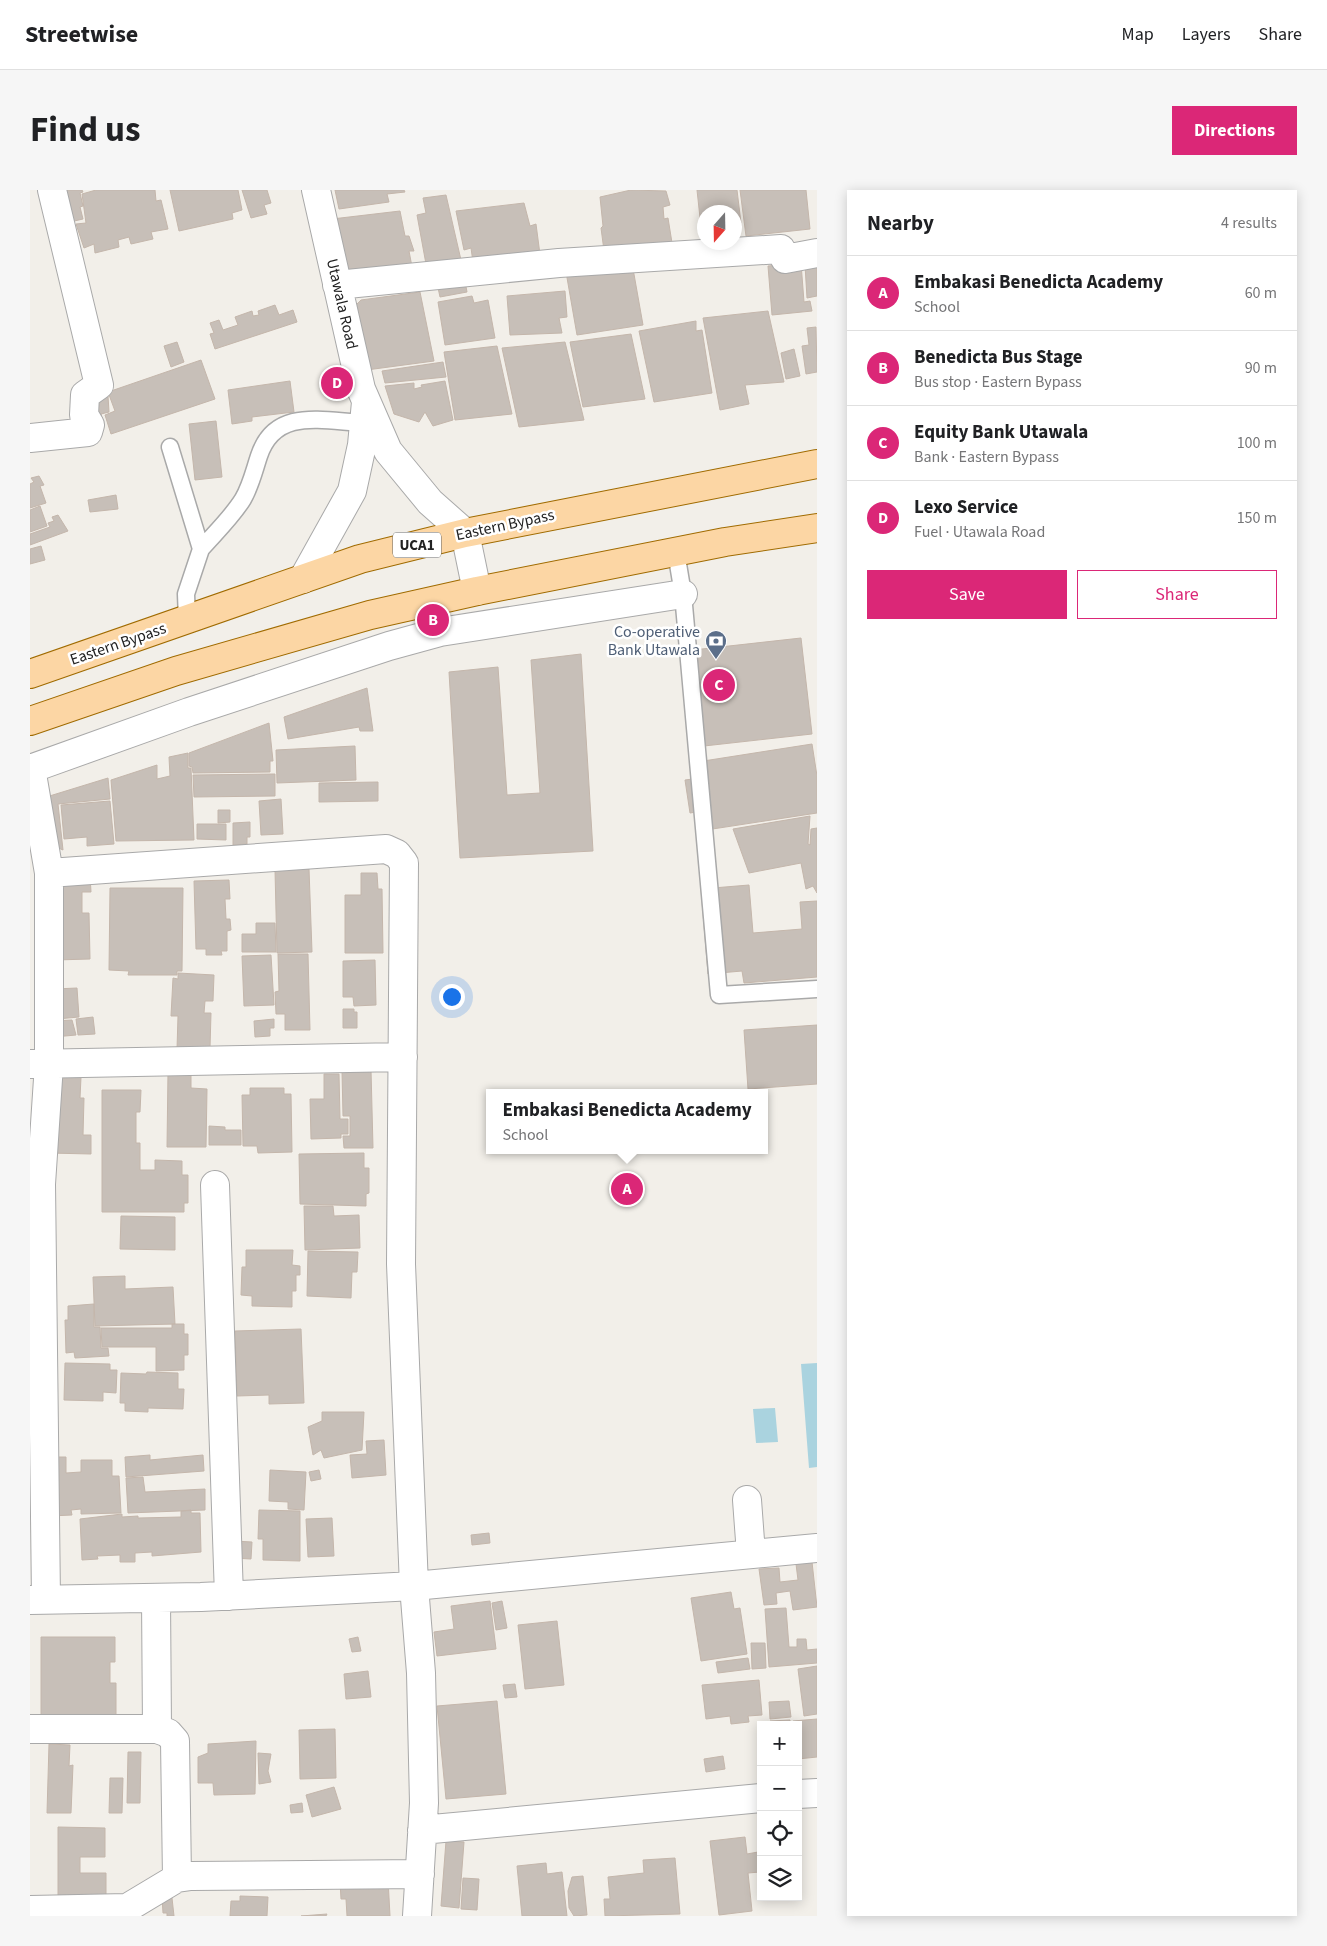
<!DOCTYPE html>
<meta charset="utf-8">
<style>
:root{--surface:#fff;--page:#f6f6f6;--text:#202124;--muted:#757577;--line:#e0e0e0;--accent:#db2777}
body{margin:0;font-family:"Source Sans 3",sans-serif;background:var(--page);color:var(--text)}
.controls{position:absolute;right:15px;bottom:15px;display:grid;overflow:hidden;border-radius:0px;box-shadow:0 2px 12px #0003}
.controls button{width:45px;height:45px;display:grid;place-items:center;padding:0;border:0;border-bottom:1px solid var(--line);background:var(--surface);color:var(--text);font:25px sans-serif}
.compass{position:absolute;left:667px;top:15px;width:45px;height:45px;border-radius:50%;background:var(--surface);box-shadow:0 2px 12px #0003;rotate:200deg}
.you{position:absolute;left:421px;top:806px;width:18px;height:18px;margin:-12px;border:4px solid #fff;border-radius:50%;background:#1a73e8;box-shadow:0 0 0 8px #1a73e833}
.badge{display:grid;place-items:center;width:32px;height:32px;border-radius:50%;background:var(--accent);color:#fff;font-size:16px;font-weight:700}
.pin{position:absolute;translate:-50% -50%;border:2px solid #fff;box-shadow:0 1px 5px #0006}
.popup{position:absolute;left:456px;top:899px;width:282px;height:65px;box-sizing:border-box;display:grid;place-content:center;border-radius:0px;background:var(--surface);filter:drop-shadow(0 1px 4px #0005);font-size:16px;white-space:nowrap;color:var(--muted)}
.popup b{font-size:19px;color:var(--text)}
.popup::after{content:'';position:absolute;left:50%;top:100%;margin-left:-10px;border:10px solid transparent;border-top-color:var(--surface)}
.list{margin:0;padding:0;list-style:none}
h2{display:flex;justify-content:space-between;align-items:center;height:65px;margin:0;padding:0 20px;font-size:21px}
h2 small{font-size:16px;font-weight:400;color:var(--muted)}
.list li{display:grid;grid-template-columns:32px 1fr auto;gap:15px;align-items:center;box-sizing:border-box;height:75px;padding:0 20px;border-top:1px solid var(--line)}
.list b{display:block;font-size:19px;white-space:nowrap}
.list p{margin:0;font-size:16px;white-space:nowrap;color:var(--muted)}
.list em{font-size:16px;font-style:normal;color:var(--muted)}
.actions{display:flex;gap:10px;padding:15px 20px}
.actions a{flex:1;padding:11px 0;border:1px solid var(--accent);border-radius:0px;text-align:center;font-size:18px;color:var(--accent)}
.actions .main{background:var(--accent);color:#fff}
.icon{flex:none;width:28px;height:28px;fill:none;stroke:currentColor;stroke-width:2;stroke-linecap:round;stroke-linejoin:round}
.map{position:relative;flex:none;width:787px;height:1726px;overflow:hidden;border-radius:0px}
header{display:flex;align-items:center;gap:30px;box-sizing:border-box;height:70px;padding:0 25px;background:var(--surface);border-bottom:1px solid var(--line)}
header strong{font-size:24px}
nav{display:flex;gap:28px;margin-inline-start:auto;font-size:18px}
.intro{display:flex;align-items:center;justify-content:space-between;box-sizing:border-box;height:120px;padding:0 30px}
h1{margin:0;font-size:35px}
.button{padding:12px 22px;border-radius:0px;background:var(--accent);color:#fff;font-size:18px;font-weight:700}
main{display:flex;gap:30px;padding:0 30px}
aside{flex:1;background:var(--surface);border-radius:0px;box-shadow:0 2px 12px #0003}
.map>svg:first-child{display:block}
.water{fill:#aad3df}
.building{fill:#c7bfb8;stroke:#c4b6ab}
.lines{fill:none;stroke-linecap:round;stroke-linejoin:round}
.service-casing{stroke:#a9a9a9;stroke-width:19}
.minor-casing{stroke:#a9a9a9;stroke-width:30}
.primary-casing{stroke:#a06b00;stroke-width:30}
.service{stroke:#fff;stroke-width:16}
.minor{stroke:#fff;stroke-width:28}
.primary{stroke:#fcd6a4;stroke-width:28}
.labels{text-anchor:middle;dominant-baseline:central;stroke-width:5;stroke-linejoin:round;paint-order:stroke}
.shield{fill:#fff;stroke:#646464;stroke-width:1}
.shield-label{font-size:15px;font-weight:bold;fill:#222}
.street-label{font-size:16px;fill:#222;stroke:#fff}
.service-label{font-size:16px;fill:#4e5e75;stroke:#fff;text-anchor:end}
</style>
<header>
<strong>Streetwise</strong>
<nav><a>Map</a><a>Layers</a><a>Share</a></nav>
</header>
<div class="intro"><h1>Find us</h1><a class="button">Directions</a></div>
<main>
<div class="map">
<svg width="787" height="1726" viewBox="0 0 787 1726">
<rect width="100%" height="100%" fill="#f2efe9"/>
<path class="water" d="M787,1173v104l-8,1 -8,-104z
M745,1218l3,34 -22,1 -3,-34z"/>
<path class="building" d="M32,0h20l1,2 -3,1 3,13 -3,1 3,12 -13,3z
M66,0h59l1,11 5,-1 7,29 -17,3 2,7 -22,5 -2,-7 -11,3 1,7 -24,6 -1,-9 -10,4 -8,-24 10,-1 -4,-29z
M140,0h68l4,20 -10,3 1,6 -54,12z
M212,0h25l4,13 -7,2 3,9 -16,4z
M305,0h69l1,2 -18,2 2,8 -50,7z
M601,0l35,1 4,14 -7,2 1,12 4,-1 5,31 -68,9 -4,-30 2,-2 -3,-29z
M667,0h40l4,33h-7v-11h-30v15h-3z
M710,0h66l4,39 -64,7z
M416,5l15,65 -35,4 -9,-49 9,-2 -3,-15z
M494,13l6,23 6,-2 5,38 -67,7 -3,-21 -7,2 -8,-39z
M370,21l5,25h4l5,15h-5l4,21 -63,4 -9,-13 -9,-44z
M602,73l11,62 -66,10 -11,-63z
M771,73l3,39 6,-1 2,10 -40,4 -4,-49z
M787,73v33l-10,2 -2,-33z
M435,91l2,11 -27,5 -3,-14z
M535,101l2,26 -8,1 3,15 -52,2 -3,-39z
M390,102l14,69 -75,10 -13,-56 15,-15z
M442,106l2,7 14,-3 7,38 -50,7 -7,-43z
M245,115l4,10 14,-5 4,12 -82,27 -5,-15 4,-1 -4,-10 9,-3 4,10 15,-5 -3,-8 17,-6 1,5 6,-1 -1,-4z
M738,121l16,71 -39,3 4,19 -29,6 -17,-92z
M666,131v10l6,-1 10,63 -58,9 -15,-71z
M786,137l1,45 -11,2 -4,-28 7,-1 -2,-17z
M601,144l14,65 -62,8 -13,-65z
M147,152l7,20 -13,5 -7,-21z
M535,152l19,78 -65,7 -17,-79z
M467,156l15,68 -57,6 -11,-68z
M764,159l6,27 -14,3 -5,-26z
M171,170l14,39 -104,35 -6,-19 10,-4 -7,-19z
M413,172l3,15 -61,6 -3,-12z
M260,191l4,31 -42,5v4l-20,3 -4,-34z
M415,191l8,39 -20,6 -8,-14 -6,10 -25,-8 -9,-28 29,-3v6l8,-2 -1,-2z
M78,206l1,16 -8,2 1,5 -14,-20z
M186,231l6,56 -27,3 -6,-56z
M9,286l5,9 -4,1 6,17 -16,5v-24l4,-2 -3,-4z
M86,305l2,14 -28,3 -2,-12z
M10,316l7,20 -17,6v-22z
M28,325l10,16 -38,14v-11l20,-7 -2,-4 6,-2 -2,-4z
M11,356l4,14 -15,4v-15z
M771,448l11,96 -108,12 -11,-96z
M551,464l12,197 -133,7 -11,-186 49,-5 9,128 33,-2 -9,-133z
M337,498l6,43h-13l-1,-4 -71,12 -4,-22z
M239,533l4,38h-3v11l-77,1 -1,-6 -3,-1v-13z
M782,554l5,32v37l-111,17 -4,-19 -12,2 -5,-33 15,-2 -3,-16z
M325,556l1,34 -79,3 -1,-33z
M158,563v15h3l3,72 -78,1 -5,-61 46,-15v14l13,-3 -1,-19z
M245,584v22l-81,1 -1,-22z
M78,588l2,21 -52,5 5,46 -16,-7 -4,-45z
M348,592v19l-59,1v-19z
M251,609l2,35 -22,1 -2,-34z
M80,611l4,43 -27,2v-9l-23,2 -3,-34z
M188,620h12v12l-12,1z
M780,626l-2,28 2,1 1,-16 6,-1v65l-4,-7 -7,3 -5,-26 -52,10 -16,-44z
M220,632v15h-3v7l-14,1v-22z
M167,634h29v16l-29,-1z
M279,679l3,83 -35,1 -2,-83z
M331,683h16l1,16h4l1,64h-38v-58h16z
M60,685l1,17h-9v21h7l1,46 -35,1 -3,-84z
M199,690l1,19h-5l1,20h4l1,11 -4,1v20h-6l1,4h-16v-6h-10l-2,-68z
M719,695l4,48 49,-4 -2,-27 17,-1v76l-73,6 -2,-12 -34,3 -7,-85z
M80,698h73l-1,83h-5v4h-49l1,-4 -20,-1z
M226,733h19l1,29h-34v-18h14z
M248,764h30l2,76h-25v-16h-9l-1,-22 4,-1z
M241,765l3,50 -30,1 -2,-50z
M345,770l1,45 -22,1 -1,-9h-10v-36z
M148,783l36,2 -1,26h-8l-1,12h7l-1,35 -33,1 1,-33h-7l2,-38 5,1z
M47,798l2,29 -22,2 -2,-30z
M313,819h11v3h3v16h-14z
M63,827l2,17 -17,1 -2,-16z
M244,829v9h-4v8l-15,1 -1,-16z
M42,830l4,15 -22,2 -1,-16z
M787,835v59l-69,5 -4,-59z
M341,880l2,78h-29l-1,-12h7v-20h-7l-1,-45z
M138,882l23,1v15l16,1 -1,58h-39z
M294,884h15l1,45h8v15h-7v4l-30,1 -1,-40h14z
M20,887h31l-1,21h4l-1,37h8v19l-42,-1z
M220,898h34v6h7l1,58 -34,1 -1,-7h-14l-1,-51h8z
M72,900h39l-1,22h-4v31h4v27h15v-10l27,1v14h6v28h-4v9h-82z
M179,936l16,1v3h16v15h-32z
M334,963v15h5v25l-3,1v12l-66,-2 -1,-50z
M274,1016h29l1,10 25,-1 1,33 -55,2z
M91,1026l54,1v33l-55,-1z
M216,1060h47l-1,15 8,1v9h-4v16h-4v16l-40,-1v-10l-11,-1 1,-28h4z
M278,1061l50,1 -1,20h-5l-1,26 -44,-2z
M95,1086v13l48,-2 2,37 -80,2 -2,-49z
M64,1114v23h6l1,21h7l1,8 -34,2 -1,-6 -8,1 -1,-33h3v-14z
M142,1134h12v10h4v21h-4v15l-28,1v-24h-54l-1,-19h71z
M271,1139l3,74 -35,1v-9l-32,1 -2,-65z
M35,1173l45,1v6h7l-1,23 -13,-1v9l-39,-1z
M117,1182l31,1v16h6l-1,20 -35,-1v4l-23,-1v-8h-5l1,-30 25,1z
M292,1222h42l-2,38 -38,8 -3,-8 -8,5 -5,-28 14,-6z
M354,1250l2,35 -34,3 -2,-23 17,-1 -1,-13z
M120,1265v5l53,-5 1,16 -78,6 -1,-20z
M18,1267h18v16l15,-1v-12h31v16h7l2,37 -40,1v-5l-10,1 1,5 -22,1z
M240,1280l36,2 -2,38 -16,-1v-7l-19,-1z
M289,1280l2,9 -10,2 -2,-9z
M113,1287l2,15 60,-3v21l-77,3 -2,-35z
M161,1320v3h9l1,39 -49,4v-4l-17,1v9h-15v-7l-23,1 1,3 -16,1 -2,-41 42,-5v3l16,-1v2l43,-1v-6z
M229,1320l41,1v50l-37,-1v-21h-5z
M302,1328l2,38 -26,1 -2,-38z
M459,1343l1,10 -18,2 -1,-10z
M204,1351l18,1 -1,17 -18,-1z
M782,1372l5,45 -24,3 -3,-19 -14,2 1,11 -13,1 -5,-36 20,-1 1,14 18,-2 -2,-16z
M701,1402l3,17 6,-1 7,46 -46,7 -10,-63z
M460,1411l6,48 -59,7 -3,-24 20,-3 -3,-23z
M472,1411l5,27 -11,2 -4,-27z
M756,1418l3,39h8v-8h9l1,11 10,-1v14l-48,4 -4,-58z
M527,1431l7,64 -39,4 -7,-64z
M11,1447h74v25h-5v21h6v36h-75z
M328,1447l3,14 -9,1 -3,-13z
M721,1453h14l1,25 -14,1z
M718,1468l2,11 -32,4 -2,-11z
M787,1476v48l-13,2 -6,-47z
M338,1481l3,26 -25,2 -2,-25z
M729,1490l3,35 -14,1 1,6 -18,2 -1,-8 -24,3 -4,-34z
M485,1494l2,13 -12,1 -2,-13z
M467,1511l9,93 -60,5 -9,-93z
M759,1511l2,16 -21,2 -1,-17z
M787,1529v38l-19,2v-34h-5v-4z
M760,1530v5h-20v-4z
M305,1539l1,49 -36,1 -1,-49z
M226,1551l-1,53 -41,1 -1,-12h-15v-26l10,-4v-9z
M19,1554l21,1 -1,21 4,-1 -2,48h-24z
M98,1562h13l-1,51h-13z
M228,1563l13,1 -3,17 3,11 -12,2z
M693,1566l2,13 -19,3 -2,-13z
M80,1588h13l-1,35h-13z
M304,1597l7,22 -29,8 -6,-22z
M272,1613l1,9 -12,1 -1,-8z
M28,1637l47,1v29h-25v16h26v28l-48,-1z
M715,1647l2,17 11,-2 2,20 -12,1 4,38 -33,4 -9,-74z
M416,1651l18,1 -5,66 -18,-2z
M645,1668l5,56 -75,2 -1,-17h6l-2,-22 36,-4 -1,-13z
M516,1673l1,11 15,-2 5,44h-45l-5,-50z
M553,1686l4,39 -13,1 -5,-8 -1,-17 4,-14z
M433,1688l16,1 -2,31 -16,-1z
M358,1689l2,37h-43l-1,-17h-5l-1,-17z
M141,1699l3,27h-7v-3h-4l-1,-16z
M210,1706l28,1 -1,19h-37l1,-15h9z
M297,1724l-1,2h-25z"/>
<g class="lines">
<g class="service-casing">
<path id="service" d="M140,257l31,102 -15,45 1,26
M171,359c14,-16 31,-32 42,-50 8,-14 11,-28 16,-43 16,-49 64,-35 104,-33
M646,362l7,42 36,401 98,-6"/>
</g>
<g class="minor-casing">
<path id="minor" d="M286,0l45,199 27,62 42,51 35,31 12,58
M307,95l222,-22 222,-14 4,10 32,-6
M0,248l58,-6 2,-7 -6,-10 1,-20 14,-10 -47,-195
M273,389l49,-88 10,-46 4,-43
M1,578l18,105v191l-8,120 5,415
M0,579l159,-57 200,-66 51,-14 243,-38
M0,874l373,-7
M185,995l14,411
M717,1310l4,54
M126,1408l1,131
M0,1410l171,-3 213,-11 -13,-322 3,-401 -7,-9 -11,-5 -337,24
M0,1539h127l11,4 7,8 2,137 14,-2 229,-2
M768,1604l19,-1
M392,1640l339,-32
M0,1720l97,-2 50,-30
M387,1726l7,-113 -3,-130 -7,-87 403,-38"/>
</g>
<g class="primary-casing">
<path id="primary" d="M0,484l330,-115 105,-26 352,-69
M0,531l146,-50 194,-56 107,-24 248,-49 92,-14"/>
</g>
<use href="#service" class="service"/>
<use href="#minor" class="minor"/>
<use href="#primary" class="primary"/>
</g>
<defs>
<g id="bank-pin" transform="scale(1.125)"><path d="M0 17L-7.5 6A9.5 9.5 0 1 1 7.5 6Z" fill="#5c6f8a" stroke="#fff"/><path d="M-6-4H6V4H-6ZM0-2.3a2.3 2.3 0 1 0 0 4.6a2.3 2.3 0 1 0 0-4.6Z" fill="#fff"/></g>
</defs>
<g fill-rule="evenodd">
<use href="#bank-pin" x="686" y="451"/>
</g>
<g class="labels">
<rect class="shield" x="363" y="342.5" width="48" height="25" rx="4"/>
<g class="shield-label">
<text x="387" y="355">UCA1</text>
</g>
<g class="street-label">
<text transform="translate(312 114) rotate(77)">Utawala Road</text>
<text transform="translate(475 335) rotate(-12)">Eastern Bypass</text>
<text transform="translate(88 454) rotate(-19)">Eastern Bypass</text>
</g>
<g class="service-label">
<text x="670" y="442">Co-operative<tspan x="670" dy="18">Bank Utawala</tspan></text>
</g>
</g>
</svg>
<div class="controls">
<button>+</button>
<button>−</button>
<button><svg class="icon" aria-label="locate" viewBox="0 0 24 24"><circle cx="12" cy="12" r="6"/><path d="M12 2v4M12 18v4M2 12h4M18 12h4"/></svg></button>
<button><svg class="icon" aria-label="layers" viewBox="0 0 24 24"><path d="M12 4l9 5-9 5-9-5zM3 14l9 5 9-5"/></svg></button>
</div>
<svg class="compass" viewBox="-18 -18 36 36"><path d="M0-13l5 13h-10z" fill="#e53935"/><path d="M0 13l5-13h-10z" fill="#757577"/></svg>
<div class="you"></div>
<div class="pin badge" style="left:597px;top:999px">A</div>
<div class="popup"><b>Embakasi Benedicta Academy</b>School</div>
<div class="pin badge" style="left:403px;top:430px">B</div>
<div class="pin badge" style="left:689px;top:495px">C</div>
<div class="pin badge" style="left:307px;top:193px">D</div>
</div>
<aside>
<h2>Nearby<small>4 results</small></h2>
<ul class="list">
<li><span class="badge">A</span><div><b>Embakasi Benedicta Academy</b><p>School</p></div><em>60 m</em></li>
<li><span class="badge">B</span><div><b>Benedicta Bus Stage</b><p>Bus stop · Eastern Bypass</p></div><em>90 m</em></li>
<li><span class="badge">C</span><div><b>Equity Bank Utawala</b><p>Bank · Eastern Bypass</p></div><em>100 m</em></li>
<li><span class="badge">D</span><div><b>Lexo Service</b><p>Fuel · Utawala Road</p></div><em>150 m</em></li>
</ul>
<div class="actions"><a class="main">Save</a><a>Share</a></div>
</aside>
</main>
